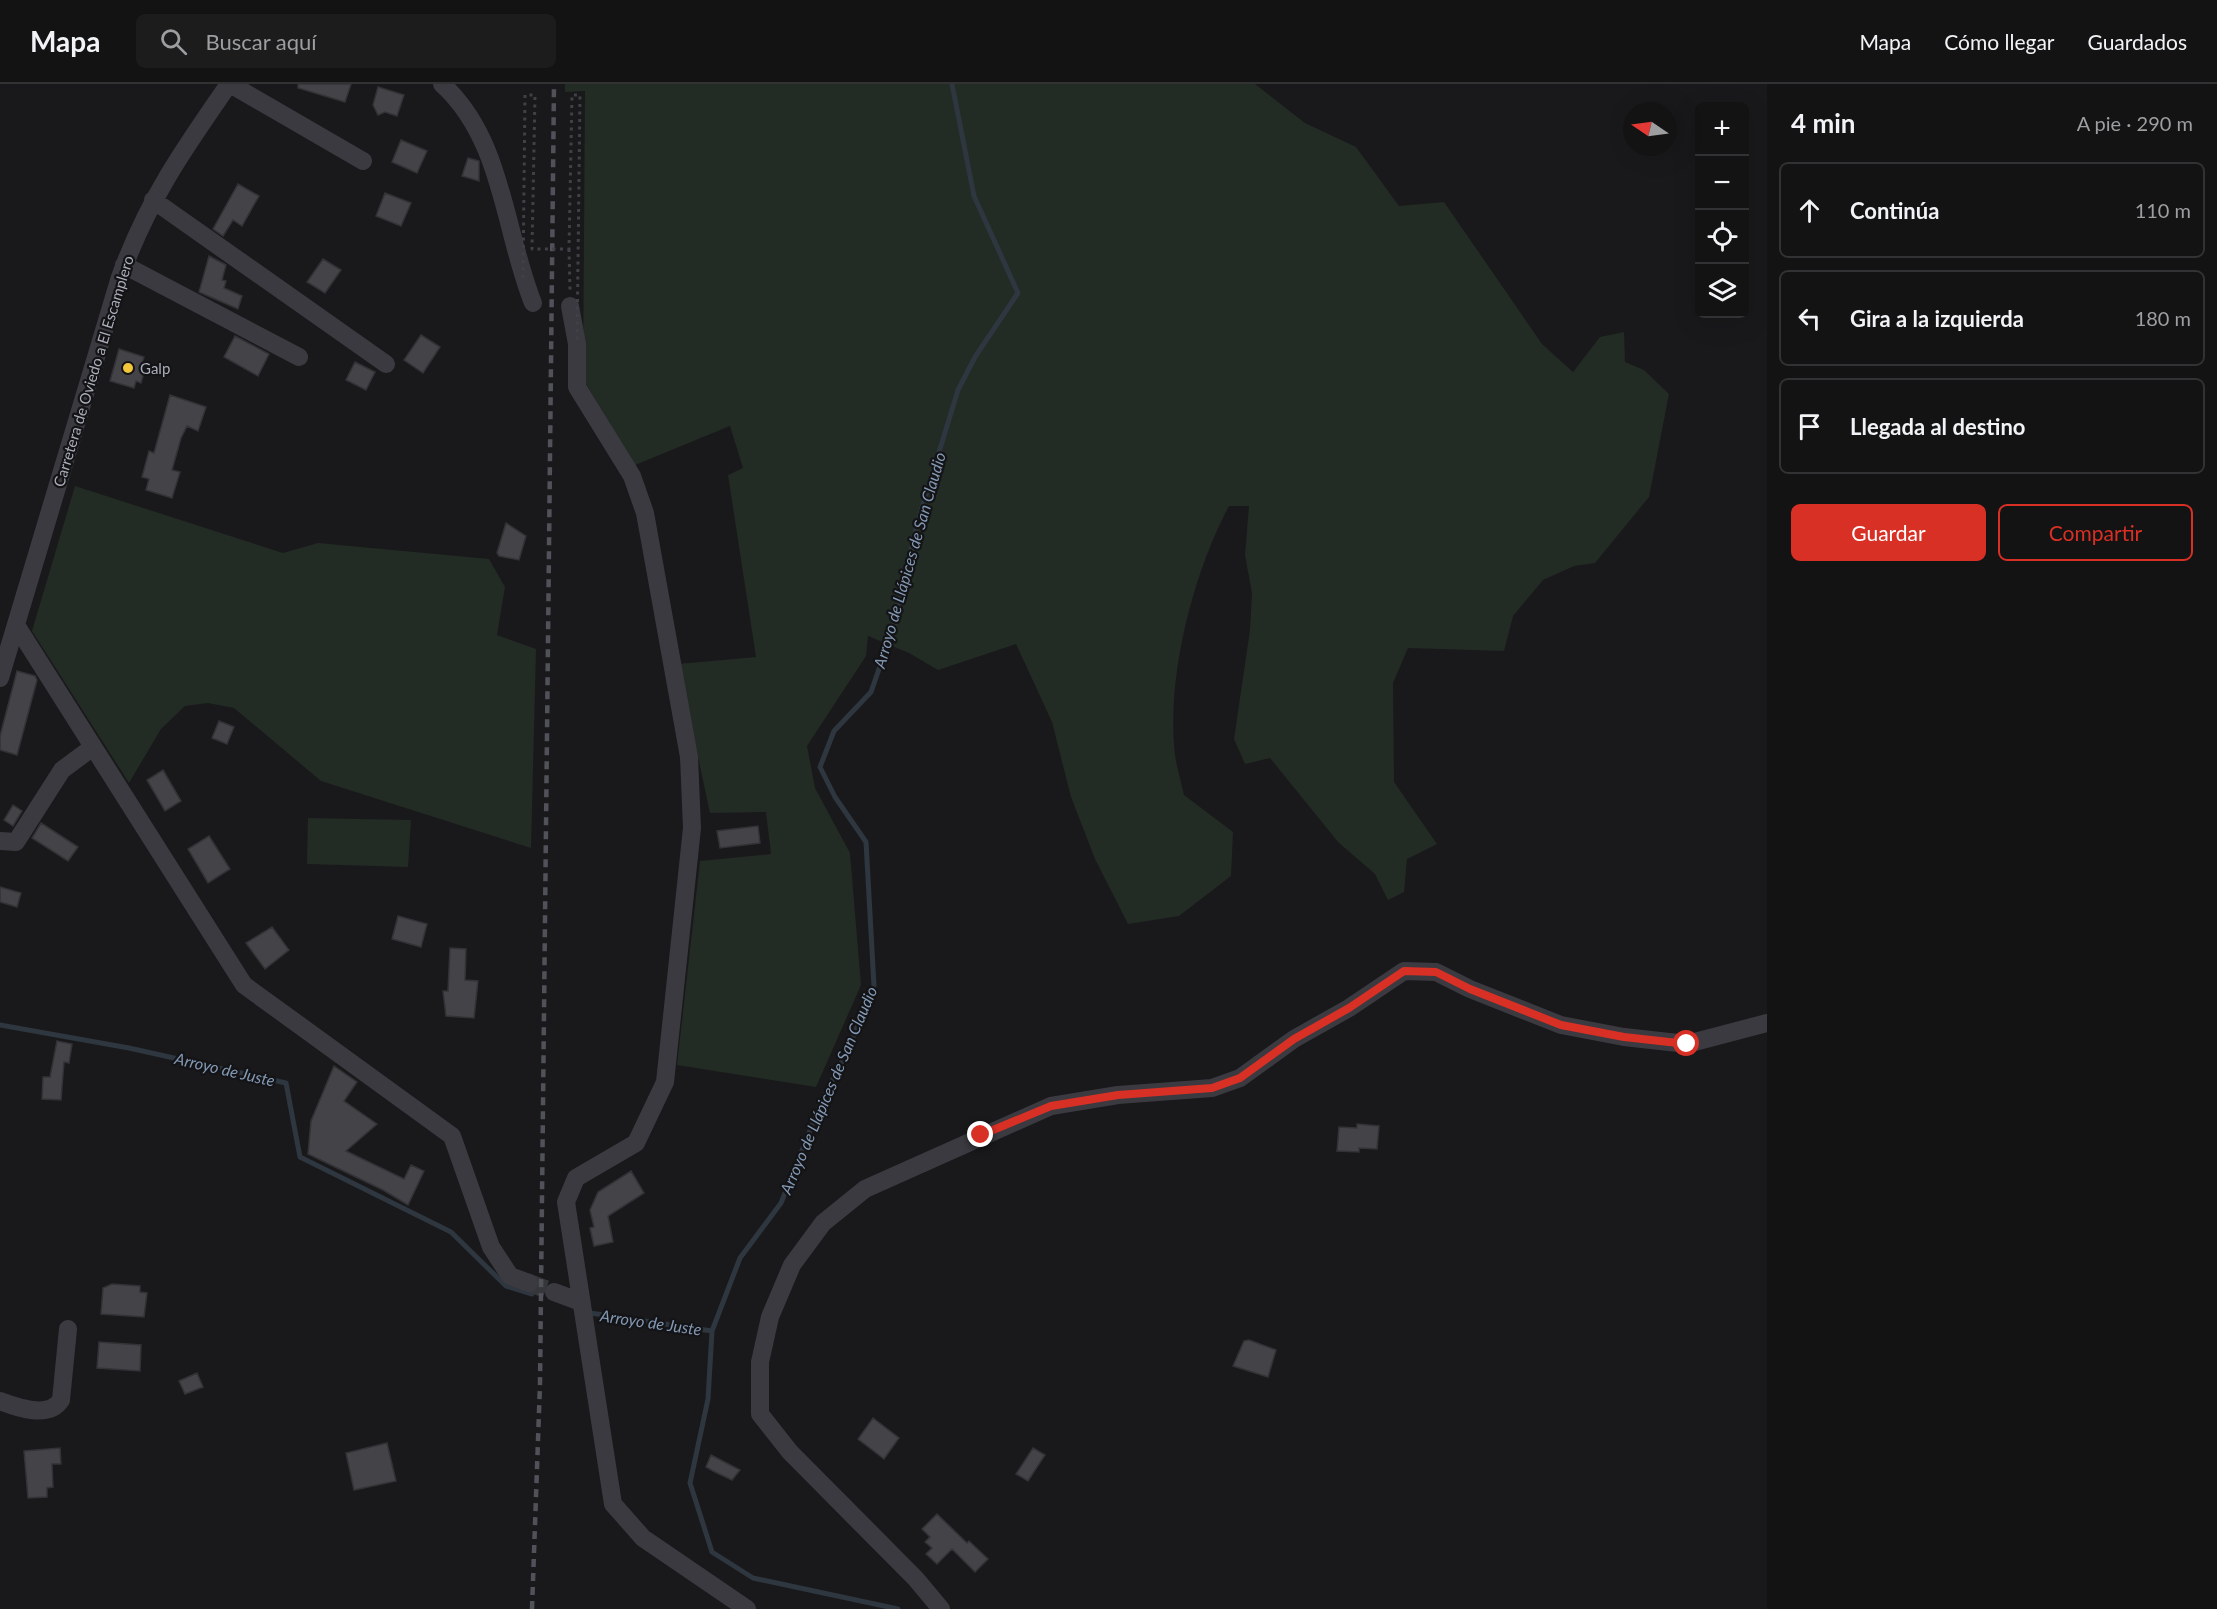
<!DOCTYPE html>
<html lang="es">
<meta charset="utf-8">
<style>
:root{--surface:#131314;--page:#1c1c1d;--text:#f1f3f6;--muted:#9d9ea0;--line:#323234;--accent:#d93025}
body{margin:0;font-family:Lato,sans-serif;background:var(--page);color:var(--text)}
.controls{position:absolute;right:18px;top:18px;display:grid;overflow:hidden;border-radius:9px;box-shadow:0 6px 24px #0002}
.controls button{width:54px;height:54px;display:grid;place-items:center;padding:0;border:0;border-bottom:2px solid var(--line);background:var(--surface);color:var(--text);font:30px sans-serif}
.compass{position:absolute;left:1623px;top:18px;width:54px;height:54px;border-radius:50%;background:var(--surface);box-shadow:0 6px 24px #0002;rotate:283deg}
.stop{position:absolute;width:18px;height:18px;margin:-14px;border:4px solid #d93025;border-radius:50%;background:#fff}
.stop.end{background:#d93025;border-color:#fff;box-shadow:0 2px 6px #0008}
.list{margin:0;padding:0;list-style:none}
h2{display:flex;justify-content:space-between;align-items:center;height:78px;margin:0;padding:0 24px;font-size:26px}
h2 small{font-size:20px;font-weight:400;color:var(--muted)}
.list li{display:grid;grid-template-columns:39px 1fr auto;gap:18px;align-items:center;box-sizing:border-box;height:96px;margin:0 12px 12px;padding:0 12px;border:2px solid var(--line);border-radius:9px}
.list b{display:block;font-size:22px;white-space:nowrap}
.list em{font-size:20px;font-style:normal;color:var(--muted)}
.actions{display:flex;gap:12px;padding:18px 24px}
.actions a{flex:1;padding:14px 0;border:2px solid var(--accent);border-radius:9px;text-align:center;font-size:21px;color:var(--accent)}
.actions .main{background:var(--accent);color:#fff}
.icon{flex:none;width:33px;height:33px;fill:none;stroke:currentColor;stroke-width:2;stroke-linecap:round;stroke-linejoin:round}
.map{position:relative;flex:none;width:1767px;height:1525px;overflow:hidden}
header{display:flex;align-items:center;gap:36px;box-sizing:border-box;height:84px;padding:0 30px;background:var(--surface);border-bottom:2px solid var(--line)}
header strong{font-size:28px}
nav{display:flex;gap:33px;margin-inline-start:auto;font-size:21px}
.search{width:420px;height:54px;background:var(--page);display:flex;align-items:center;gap:15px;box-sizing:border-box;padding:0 21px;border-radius:9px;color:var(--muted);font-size:22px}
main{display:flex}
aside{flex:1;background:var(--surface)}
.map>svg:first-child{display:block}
.green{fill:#232b25}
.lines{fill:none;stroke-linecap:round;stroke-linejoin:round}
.stream{stroke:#2e363f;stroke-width:5}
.building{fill:#434348;stroke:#333337;stroke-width:1.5}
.minor-tunnel{stroke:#36373b;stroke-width:18;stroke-dasharray:18 9;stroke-linecap:butt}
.path{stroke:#404147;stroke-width:3;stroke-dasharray:3 4.5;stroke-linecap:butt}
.minor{stroke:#3a3a40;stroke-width:18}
.rail{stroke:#515259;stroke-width:4.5;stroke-dasharray:8 6;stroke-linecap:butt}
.path-bridge{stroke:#404147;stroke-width:3;stroke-dasharray:3 4.5;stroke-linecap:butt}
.route{stroke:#d93025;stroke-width:8}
.poi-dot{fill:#f3c739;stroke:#141416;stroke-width:2}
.labels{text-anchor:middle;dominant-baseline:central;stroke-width:4.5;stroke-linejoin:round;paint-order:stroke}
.poi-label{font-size:15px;fill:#abaebb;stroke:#141416;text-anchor:start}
.street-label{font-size:15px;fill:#abaebb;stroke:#141416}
.water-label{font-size:16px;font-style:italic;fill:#8399b5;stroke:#141416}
</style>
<header>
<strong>Mapa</strong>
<div class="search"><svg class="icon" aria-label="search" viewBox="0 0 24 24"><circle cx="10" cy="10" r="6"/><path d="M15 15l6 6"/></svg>Buscar aquí</div>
<nav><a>Mapa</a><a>Cómo llegar</a><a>Guardados</a></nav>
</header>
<main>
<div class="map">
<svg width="1767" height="1525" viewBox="0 0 1767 1525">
<rect width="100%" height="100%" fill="#19191b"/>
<path class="green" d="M565,0h690l50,39 51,24 43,59 45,-4 98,142 31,28 27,-35 24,-5 1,30 19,8 25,24 -20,103 -54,66 -21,3 -31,14 -30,36 -9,35 -96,-3 -15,35 1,99 43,62 -30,15 -3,33 -16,8 -13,-26 -37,-32 -68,-84 -25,6 -11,-25 16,-109 2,-37 -7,-38 4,-49h-20c-36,67 -63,172 -54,249 2,13 6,27 9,40l49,37 -2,44 -52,40 -51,8 -33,-65 -24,-62 -19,-75 -36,-78 -78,26 -29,-17 -41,-17 -2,20 -59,90 8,42 35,65 11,132 -45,102 -139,-22 23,-204 71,-7 -5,-42 -56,1 -32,-149 78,-7 -28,-182 15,-7 -13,-42 -95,39 -52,-86 2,-288 -20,1z
M75,402l208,67 35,-10 171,16 16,28 -8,48 39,14 -5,199 -210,-67 -87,-73 -26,-5 -23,3 -24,23 -32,54 -97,-152z
M308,734l103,2 -3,47 -101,-3z"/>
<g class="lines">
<path class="stream" d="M0,941l129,23 157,35 14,74 151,75 55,54 26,8
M590,1229l122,18
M898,1525l-145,-31 -41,-26 -22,-69 18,-84 4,-68 28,-73 41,-55 40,-100 24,-47 29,-70 -8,-144 -31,-45 -15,-30 14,-36 37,-39 23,-66 23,-102 41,-134 17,-33 43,-64 -44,-97 -22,-112"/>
</g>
<path class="building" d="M298,0h53l-6,18 -47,-14z
M378,3l26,8 -7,21 -12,-4 -7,3 -5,-10z
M401,56l26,11 -10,22 -25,-11z
M468,74l11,3v20l-17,-5z
M238,100l21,12 -17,30 -9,-6 -10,16 -10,-7z
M385,109l26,10 -10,23 -25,-10z
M209,172l17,9 -4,15 4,1 -2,7 18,8 -4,13 -39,-17z
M323,175l18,11 -16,23 -18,-11z
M421,251l19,12 -17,26 -19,-13z
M235,252l34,18 -11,22 -34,-19z
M119,265l25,8 -2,7 4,2 -5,17 -5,-2 -2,7 -24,-7z
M355,278l20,10 -9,18 -20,-10z
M170,311l36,12 -8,24 -11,-5 -6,12 -9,32 8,2 -8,26 -26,-8 3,-11 -7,-2 7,-26 5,2z
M506,439l20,13 -7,24 -20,-4 -2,-3z
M17,587l18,5 2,4 -20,75 -17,-5v-14z
M219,637l15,6 -7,17 -15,-6z
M163,686l18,31 -16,10 -18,-31z
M13,721l9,6 -9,15 -9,-6z
M41,739l37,24 -10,14 -36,-23z
M758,742l2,17 -40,5 -3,-17z
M209,752l21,33 -22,14 -20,-34z
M0,803l21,6 -4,14 -17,-5z
M398,832l29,8 -6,23 -29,-8z
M272,843l17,23 -24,19 -19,-26z
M450,864l16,1 -1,31 13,1 -4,37 -28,-2 -3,-25h5z
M57,957l15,3 -3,19 -5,-1 -3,38 -19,-1 1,-22h7z
M334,982l23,16 -13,19 33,23 -31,27 58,28 7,-14 13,6 -16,34 -25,-15 -75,-36 3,-33z
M1357,1040l22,2 -2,23 -18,-1v4l-22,-1 2,-24 18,1z
M631,1087l13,22 -36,23 5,26 -19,4 -4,-18 4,-1 -4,-17 8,-18z
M112,1200l28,2v6l7,1 -3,24 -43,-3 2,-26z
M1249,1256l27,10 -8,27 -35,-11 11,-25z
M99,1258l42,3 -1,26 -43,-3z
M197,1289l6,14 -18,7 -6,-13z
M873,1334l26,20 -15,21 -26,-20z
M387,1359l9,38 -42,9 -8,-37z
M60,1364l1,16h-9l1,23 -6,1v9l-19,1 -4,-47z
M1033,1364l12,7 -17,26 -12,-7z
M711,1371l29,15 -8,10 -19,-9 -7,-4z
M937,1430l30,29 2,-2 19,18 -13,13 -23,-23 -15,15 -11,-10 6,-6 -7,-6 5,-5 -8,-8z"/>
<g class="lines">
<path class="minor-tunnel" d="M529,1199l25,9"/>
<path class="path" d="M569,165l1,41"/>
<path class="minor" d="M230,0l133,77
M442,0c61,55 62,147 91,219
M153,116l233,164
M124,181l175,92
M570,222l7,38v43l55,89 13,37 44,244 3,71 -27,254 -29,61 -60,35 -10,24 47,302 30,34 104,71
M16,541l228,360 208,151 39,111 19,29 19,7
M0,594l120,-401c28,-77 63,-127 109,-193
M0,757l16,1 46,-72 31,-23
M554,1208l27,10
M0,1317c18,7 49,18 61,-1l7,-71
M941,1525l-25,-30 -126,-127 -30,-38v-52l10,-45 22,-52 31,-42 42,-34 186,-83 67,-11 94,-7 28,-10 54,-39 55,-31 55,-37 32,1 34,17 91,36 63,12 63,7 80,-21"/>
<path class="rail" d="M532,1525l8,-225 14,-1300"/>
<path class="path-bridge" d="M523,194l2,-183h10l-3,154h37l3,-154h8l-3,249"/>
</g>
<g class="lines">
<path class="route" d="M981,1051l70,-29 67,-11 94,-7 28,-10 54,-39 55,-31 55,-37 32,1 34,17 91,36 63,12 63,7"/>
</g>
<circle class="poi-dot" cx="128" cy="284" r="6"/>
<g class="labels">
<g class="poi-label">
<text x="140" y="284">Galp</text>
</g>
<g class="street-label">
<text transform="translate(93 287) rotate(-73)">Carretera de Oviedo a El Escamplero</text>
</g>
<g class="water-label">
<text transform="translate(909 476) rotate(-74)">Arroyo de Llápices de San Claudio</text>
<text transform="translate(225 985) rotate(13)">Arroyo de Juste</text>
<text transform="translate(828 1006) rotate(-67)">Arroyo de Llápices de San Claudio</text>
<text transform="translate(651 1238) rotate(8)">Arroyo de Juste</text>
</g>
</g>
</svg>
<div class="controls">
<button>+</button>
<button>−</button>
<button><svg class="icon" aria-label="locate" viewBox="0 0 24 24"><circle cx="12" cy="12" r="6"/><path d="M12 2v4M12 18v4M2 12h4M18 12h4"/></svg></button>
<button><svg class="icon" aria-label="layers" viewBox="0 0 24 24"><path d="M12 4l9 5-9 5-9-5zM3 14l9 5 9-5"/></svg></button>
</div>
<svg class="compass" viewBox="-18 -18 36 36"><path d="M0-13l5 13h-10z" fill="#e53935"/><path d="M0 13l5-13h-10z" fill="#9d9ea0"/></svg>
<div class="stop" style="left:1687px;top:960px"></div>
<div class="stop end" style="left:981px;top:1051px"></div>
</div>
<aside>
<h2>4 min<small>A pie · 290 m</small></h2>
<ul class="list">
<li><svg class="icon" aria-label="ahead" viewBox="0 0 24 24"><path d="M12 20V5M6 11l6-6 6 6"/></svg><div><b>Continúa</b></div><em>110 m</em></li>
<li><svg class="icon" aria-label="left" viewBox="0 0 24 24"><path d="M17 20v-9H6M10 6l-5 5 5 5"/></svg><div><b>Gira a la izquierda</b></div><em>180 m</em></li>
<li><svg class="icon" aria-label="arrive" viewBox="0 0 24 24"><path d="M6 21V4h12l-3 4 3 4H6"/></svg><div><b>Llegada al destino</b></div></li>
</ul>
<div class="actions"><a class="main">Guardar</a><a>Compartir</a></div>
</aside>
</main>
